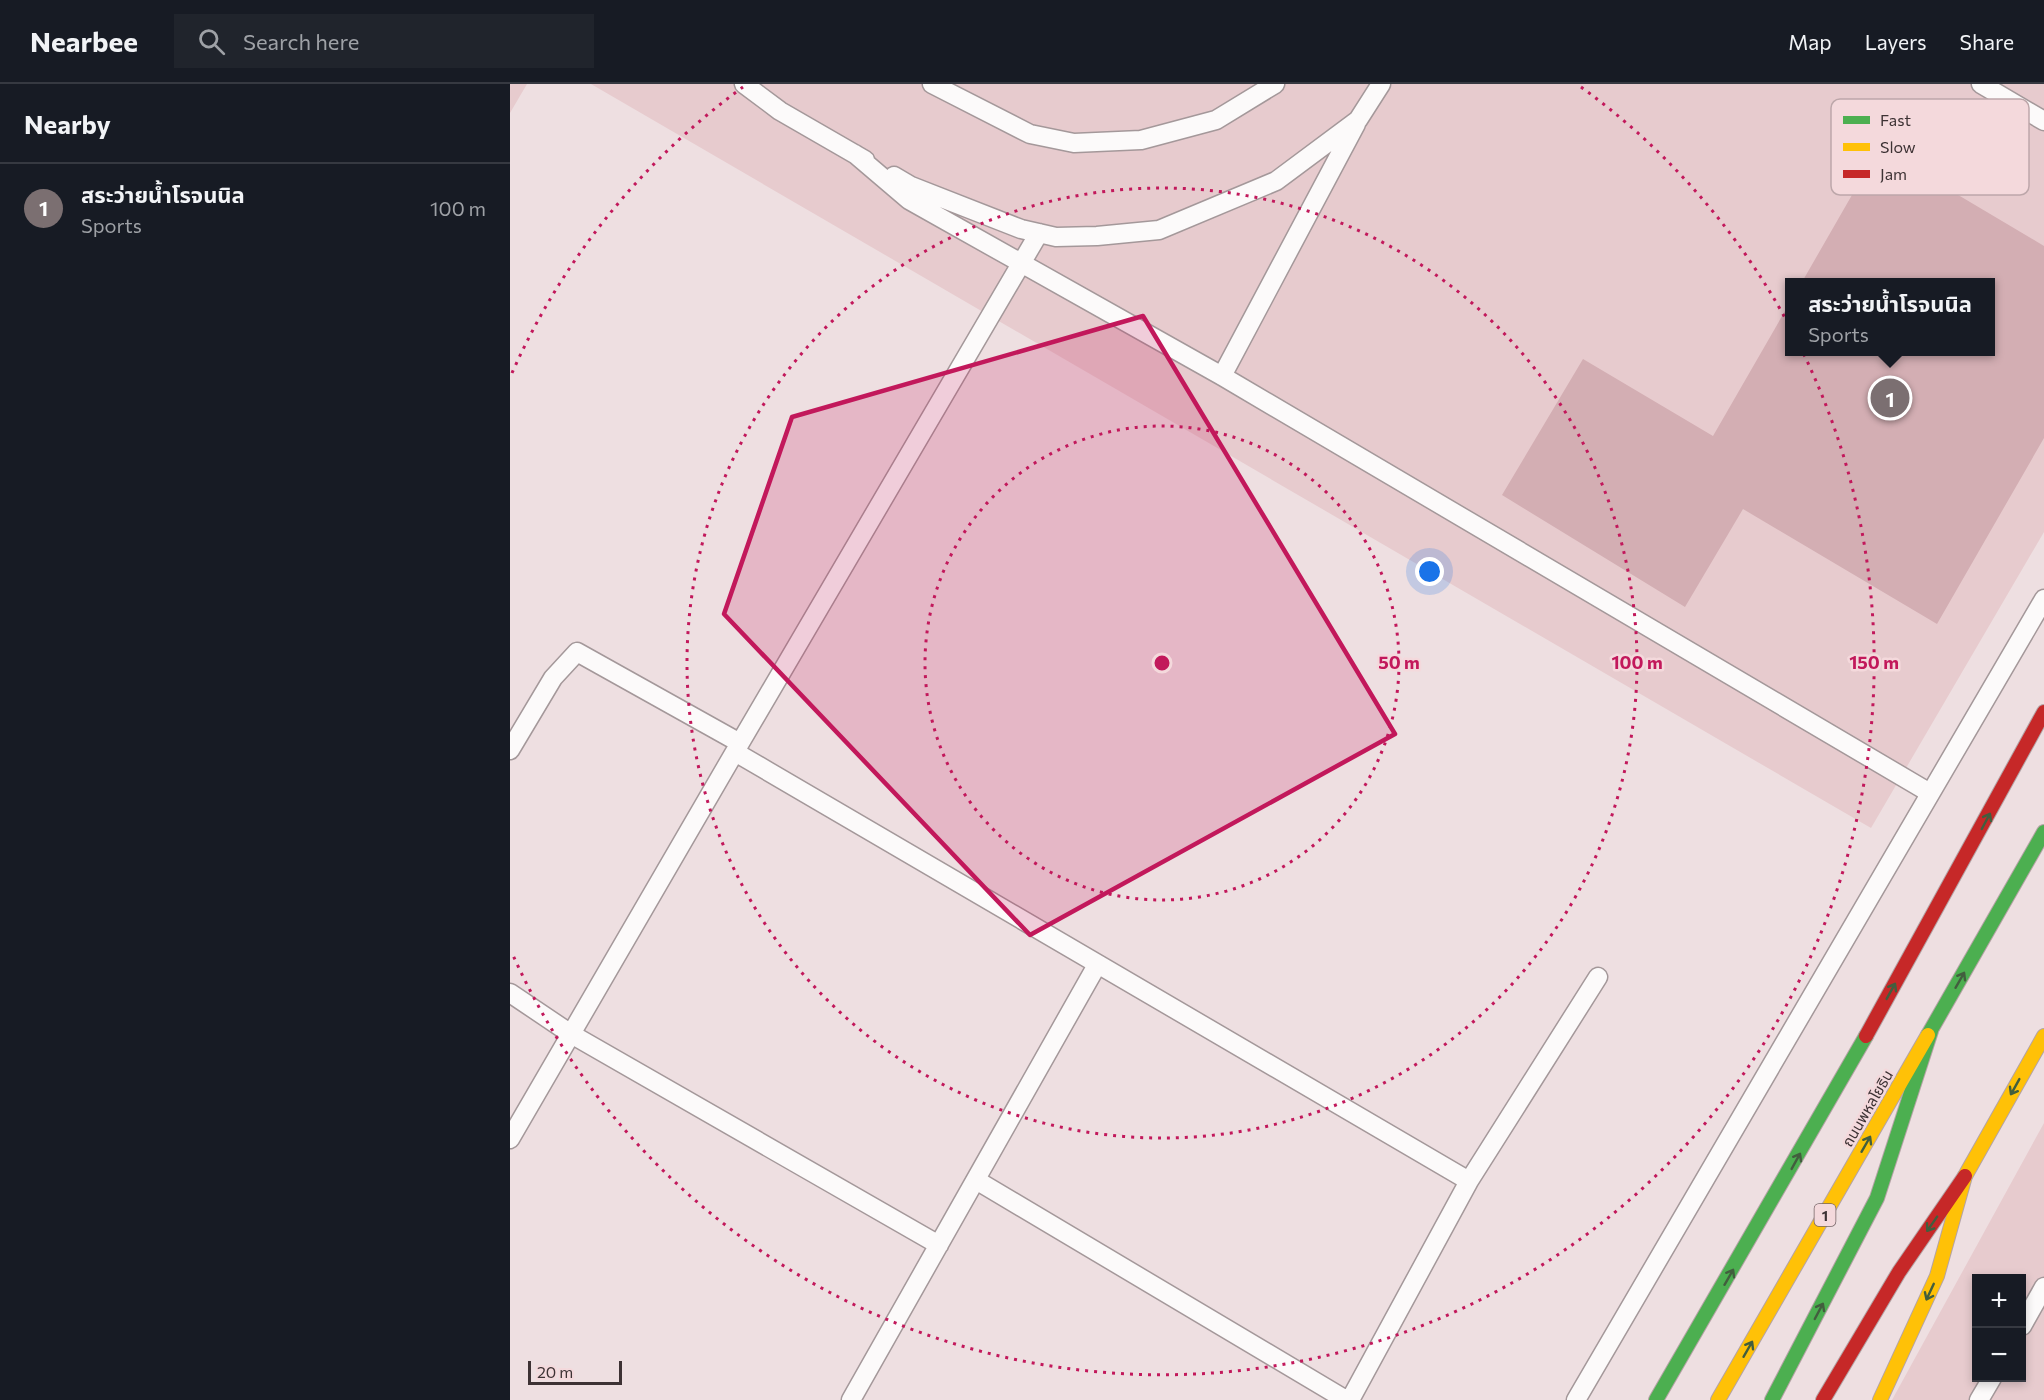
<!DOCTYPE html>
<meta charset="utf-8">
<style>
:root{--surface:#171b24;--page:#20242c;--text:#f1f3f6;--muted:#9ea1a6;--line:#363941;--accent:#7b6f71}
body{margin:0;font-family:Commissioner,"Noto Sans Thai",sans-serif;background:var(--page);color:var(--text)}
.controls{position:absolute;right:18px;bottom:18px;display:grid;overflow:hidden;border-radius:0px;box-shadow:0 3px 9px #0003}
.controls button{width:54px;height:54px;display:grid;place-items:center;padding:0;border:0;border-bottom:2px solid var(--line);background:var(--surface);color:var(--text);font:30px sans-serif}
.scale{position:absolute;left:18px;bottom:15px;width:94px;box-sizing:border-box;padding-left:6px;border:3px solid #3d3234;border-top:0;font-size:16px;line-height:21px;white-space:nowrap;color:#3d3234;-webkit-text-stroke:4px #f4d9dc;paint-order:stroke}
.you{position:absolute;left:920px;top:488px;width:21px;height:21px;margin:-15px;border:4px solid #fff;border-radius:50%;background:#1a73e8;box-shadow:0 0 0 9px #1a73e833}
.badge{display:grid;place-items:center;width:39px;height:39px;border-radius:50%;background:var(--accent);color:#fff;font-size:20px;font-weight:700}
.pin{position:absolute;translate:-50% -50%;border:3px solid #fff;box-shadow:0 2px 6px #0006}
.popup{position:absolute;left:1275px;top:194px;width:210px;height:78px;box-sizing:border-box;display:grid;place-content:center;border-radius:0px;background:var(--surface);filter:drop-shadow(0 2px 4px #0005);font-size:20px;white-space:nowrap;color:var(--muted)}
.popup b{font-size:22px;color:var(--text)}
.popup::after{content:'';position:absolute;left:50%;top:100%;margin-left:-12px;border:12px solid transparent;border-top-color:var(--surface)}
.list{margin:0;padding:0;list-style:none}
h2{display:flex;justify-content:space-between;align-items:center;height:78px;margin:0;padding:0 24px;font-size:26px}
h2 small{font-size:20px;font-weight:400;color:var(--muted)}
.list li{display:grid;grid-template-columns:39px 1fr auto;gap:18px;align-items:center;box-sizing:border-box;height:90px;padding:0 24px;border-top:2px solid var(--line)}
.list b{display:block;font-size:22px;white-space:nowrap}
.list p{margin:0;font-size:20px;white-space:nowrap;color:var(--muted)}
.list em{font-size:20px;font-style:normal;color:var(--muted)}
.icon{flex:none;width:33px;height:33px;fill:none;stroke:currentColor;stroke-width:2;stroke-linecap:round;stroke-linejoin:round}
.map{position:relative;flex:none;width:1534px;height:1316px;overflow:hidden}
header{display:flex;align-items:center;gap:36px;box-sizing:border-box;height:84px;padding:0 30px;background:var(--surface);border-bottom:2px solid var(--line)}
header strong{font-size:28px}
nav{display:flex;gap:33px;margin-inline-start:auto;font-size:21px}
.search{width:420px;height:54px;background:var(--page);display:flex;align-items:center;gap:15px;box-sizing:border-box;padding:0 21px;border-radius:0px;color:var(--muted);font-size:22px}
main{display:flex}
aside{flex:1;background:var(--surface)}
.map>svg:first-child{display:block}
.green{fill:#e7cbce;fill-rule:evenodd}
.water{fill:#d3aeb3}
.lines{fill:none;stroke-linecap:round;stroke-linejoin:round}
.lane-casing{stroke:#a4989a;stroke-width:21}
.fast-casing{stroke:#b4a3a5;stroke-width:16}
.slow-casing{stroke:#b4a3a5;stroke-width:16}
.jam-casing{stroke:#b4a3a5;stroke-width:16}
.lane{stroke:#fcfafa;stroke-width:18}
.fast{stroke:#4caf50;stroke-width:14}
.slow{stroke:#ffc107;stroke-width:14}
.jam{stroke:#c62828;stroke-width:14}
.oneway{stroke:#425e3e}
.marked{fill:#c2185b;fill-opacity:0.2;stroke:#c2185b;stroke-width:4.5;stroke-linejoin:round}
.ring{fill:none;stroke:#c2185b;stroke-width:3;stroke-dasharray:3 6}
.labels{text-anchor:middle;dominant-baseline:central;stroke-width:5;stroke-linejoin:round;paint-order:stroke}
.shield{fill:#f4d9dc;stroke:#746466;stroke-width:1.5}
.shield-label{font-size:14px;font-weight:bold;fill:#3d3234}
.street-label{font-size:15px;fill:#3d3234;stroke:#f4d9dc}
.key{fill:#f4d9dc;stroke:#bda7aa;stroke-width:1.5}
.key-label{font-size:16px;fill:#3d3234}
.centre{fill:#c2185b;stroke:#f4d9dc;stroke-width:3}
.ring-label{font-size:18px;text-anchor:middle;font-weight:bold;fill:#c2185b;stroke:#f4d9dc;stroke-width:5;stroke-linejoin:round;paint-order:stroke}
</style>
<header>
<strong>Nearbee</strong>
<div class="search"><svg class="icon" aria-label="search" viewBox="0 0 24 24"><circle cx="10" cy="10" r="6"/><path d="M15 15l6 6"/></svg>Search here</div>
<nav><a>Map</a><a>Layers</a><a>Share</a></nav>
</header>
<main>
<aside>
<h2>Nearby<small></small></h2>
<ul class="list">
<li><span class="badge">1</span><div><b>สระว่ายน้ำโรจนนิล</b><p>Sports</p></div><em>100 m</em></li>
</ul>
</aside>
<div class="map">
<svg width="1534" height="1316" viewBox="0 0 1534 1316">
<rect width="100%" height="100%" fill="#eedfe1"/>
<path class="green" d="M0,0h17l-17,29z
M81,0h1453v448l-173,296zM1280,198h200v70h-200z
M1534,1039v277h-152zM1466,1194h46v100h-46z"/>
<path class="water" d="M1369,64l165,98v192l-107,186 -194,-115 -58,98 -183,-112 81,-136 130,77 76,-132 1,48h200v-70h-188z"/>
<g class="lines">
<g class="lane-casing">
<path id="lane" d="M234,0l36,27 85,49
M422,0l98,50 44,9 67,-3 75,-20 59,-36
M1471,0l63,37
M345,70l54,46 313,176 708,417
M384,92l17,10 110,43 35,8 41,-1 62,-6 117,-49 82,-61 23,-36
M712,292l134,-252
M0,666l43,-72 24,-26 163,91 299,-510
M225,668l734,429
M0,909l61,41 368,211
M0,1055l230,-396
M466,1096l370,220
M1512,1242l22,-39
M341,1316l246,-435
M840,1316l119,-219 129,-204
M1066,1316l468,-801
M1469,1316l13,-22"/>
</g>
<g class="fast-casing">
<path id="fast" d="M1418,951l116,-203
M1146,1316l210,-364
M1262,1316l105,-202 54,-167"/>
</g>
<g class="slow-casing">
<path id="slow" d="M1208,1316l210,-365
M1370,1316l57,-124 28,-100 79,-140"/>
</g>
<g class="jam-casing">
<path id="jam" d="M1356,952l178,-324
M1313,1316l76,-128 66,-96"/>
</g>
<use href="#lane" class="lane"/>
<use href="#fast" class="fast"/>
<use href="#slow" class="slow"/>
<use href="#jam" class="jam"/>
</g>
<defs><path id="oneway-shaft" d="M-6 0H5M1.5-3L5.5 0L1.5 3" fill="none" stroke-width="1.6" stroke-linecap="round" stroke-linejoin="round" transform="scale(1.5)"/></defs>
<g class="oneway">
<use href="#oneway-shaft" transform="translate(1476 737) rotate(-62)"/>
<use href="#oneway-shaft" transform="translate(1450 896) rotate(-60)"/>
<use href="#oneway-shaft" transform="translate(1381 907) rotate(-61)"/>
<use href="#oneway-shaft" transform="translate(1505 1003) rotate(119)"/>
<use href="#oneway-shaft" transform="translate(1356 1060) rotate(-60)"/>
<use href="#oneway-shaft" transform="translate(1286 1077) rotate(-61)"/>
<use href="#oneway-shaft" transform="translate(1422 1140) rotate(125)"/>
<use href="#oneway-shaft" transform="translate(1219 1193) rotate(-60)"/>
<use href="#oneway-shaft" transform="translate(1420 1208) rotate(115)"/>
<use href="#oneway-shaft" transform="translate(1309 1227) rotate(-62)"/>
<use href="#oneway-shaft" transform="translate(1238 1265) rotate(-60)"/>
</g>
<path class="marked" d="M633,232l252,418 -365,201 -306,-321 68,-197z"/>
<g class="ring">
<circle cx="652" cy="579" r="237"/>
<circle cx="652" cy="579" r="475"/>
<path d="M2 289A712 712 0 0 1 233 3M1071 3A712 712 0 1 1 2 869"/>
</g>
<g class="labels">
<rect class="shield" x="1304.5" y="1120" width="21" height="22" rx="4.5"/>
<g class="shield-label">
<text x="1315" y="1131">1</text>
</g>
<g class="street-label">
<text transform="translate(1357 1024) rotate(-60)">ถนนพหลโยธิน</text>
</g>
</g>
<rect x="1321" y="15" width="198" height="96" rx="9" class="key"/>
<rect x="1333" y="32" width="27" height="8" fill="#4caf50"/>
<rect x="1333" y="59" width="27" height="8" fill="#ffc107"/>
<rect x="1333" y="86" width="27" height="8" fill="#c62828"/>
<g class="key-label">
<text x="1370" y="42">Fast</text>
<text x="1370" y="69">Slow</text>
<text x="1370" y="96">Jam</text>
</g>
<circle cx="652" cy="579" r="9" class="centre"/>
<g class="ring-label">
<text x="889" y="585">50 m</text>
<text x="1127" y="585">100 m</text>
<text x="1364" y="585">150 m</text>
</g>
</svg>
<div class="controls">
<button>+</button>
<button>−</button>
</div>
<div class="scale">20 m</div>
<div class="you"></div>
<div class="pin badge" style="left:1380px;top:314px">1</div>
<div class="popup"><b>สระว่ายน้ำโรจนนิล</b>Sports</div>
</div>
</main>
